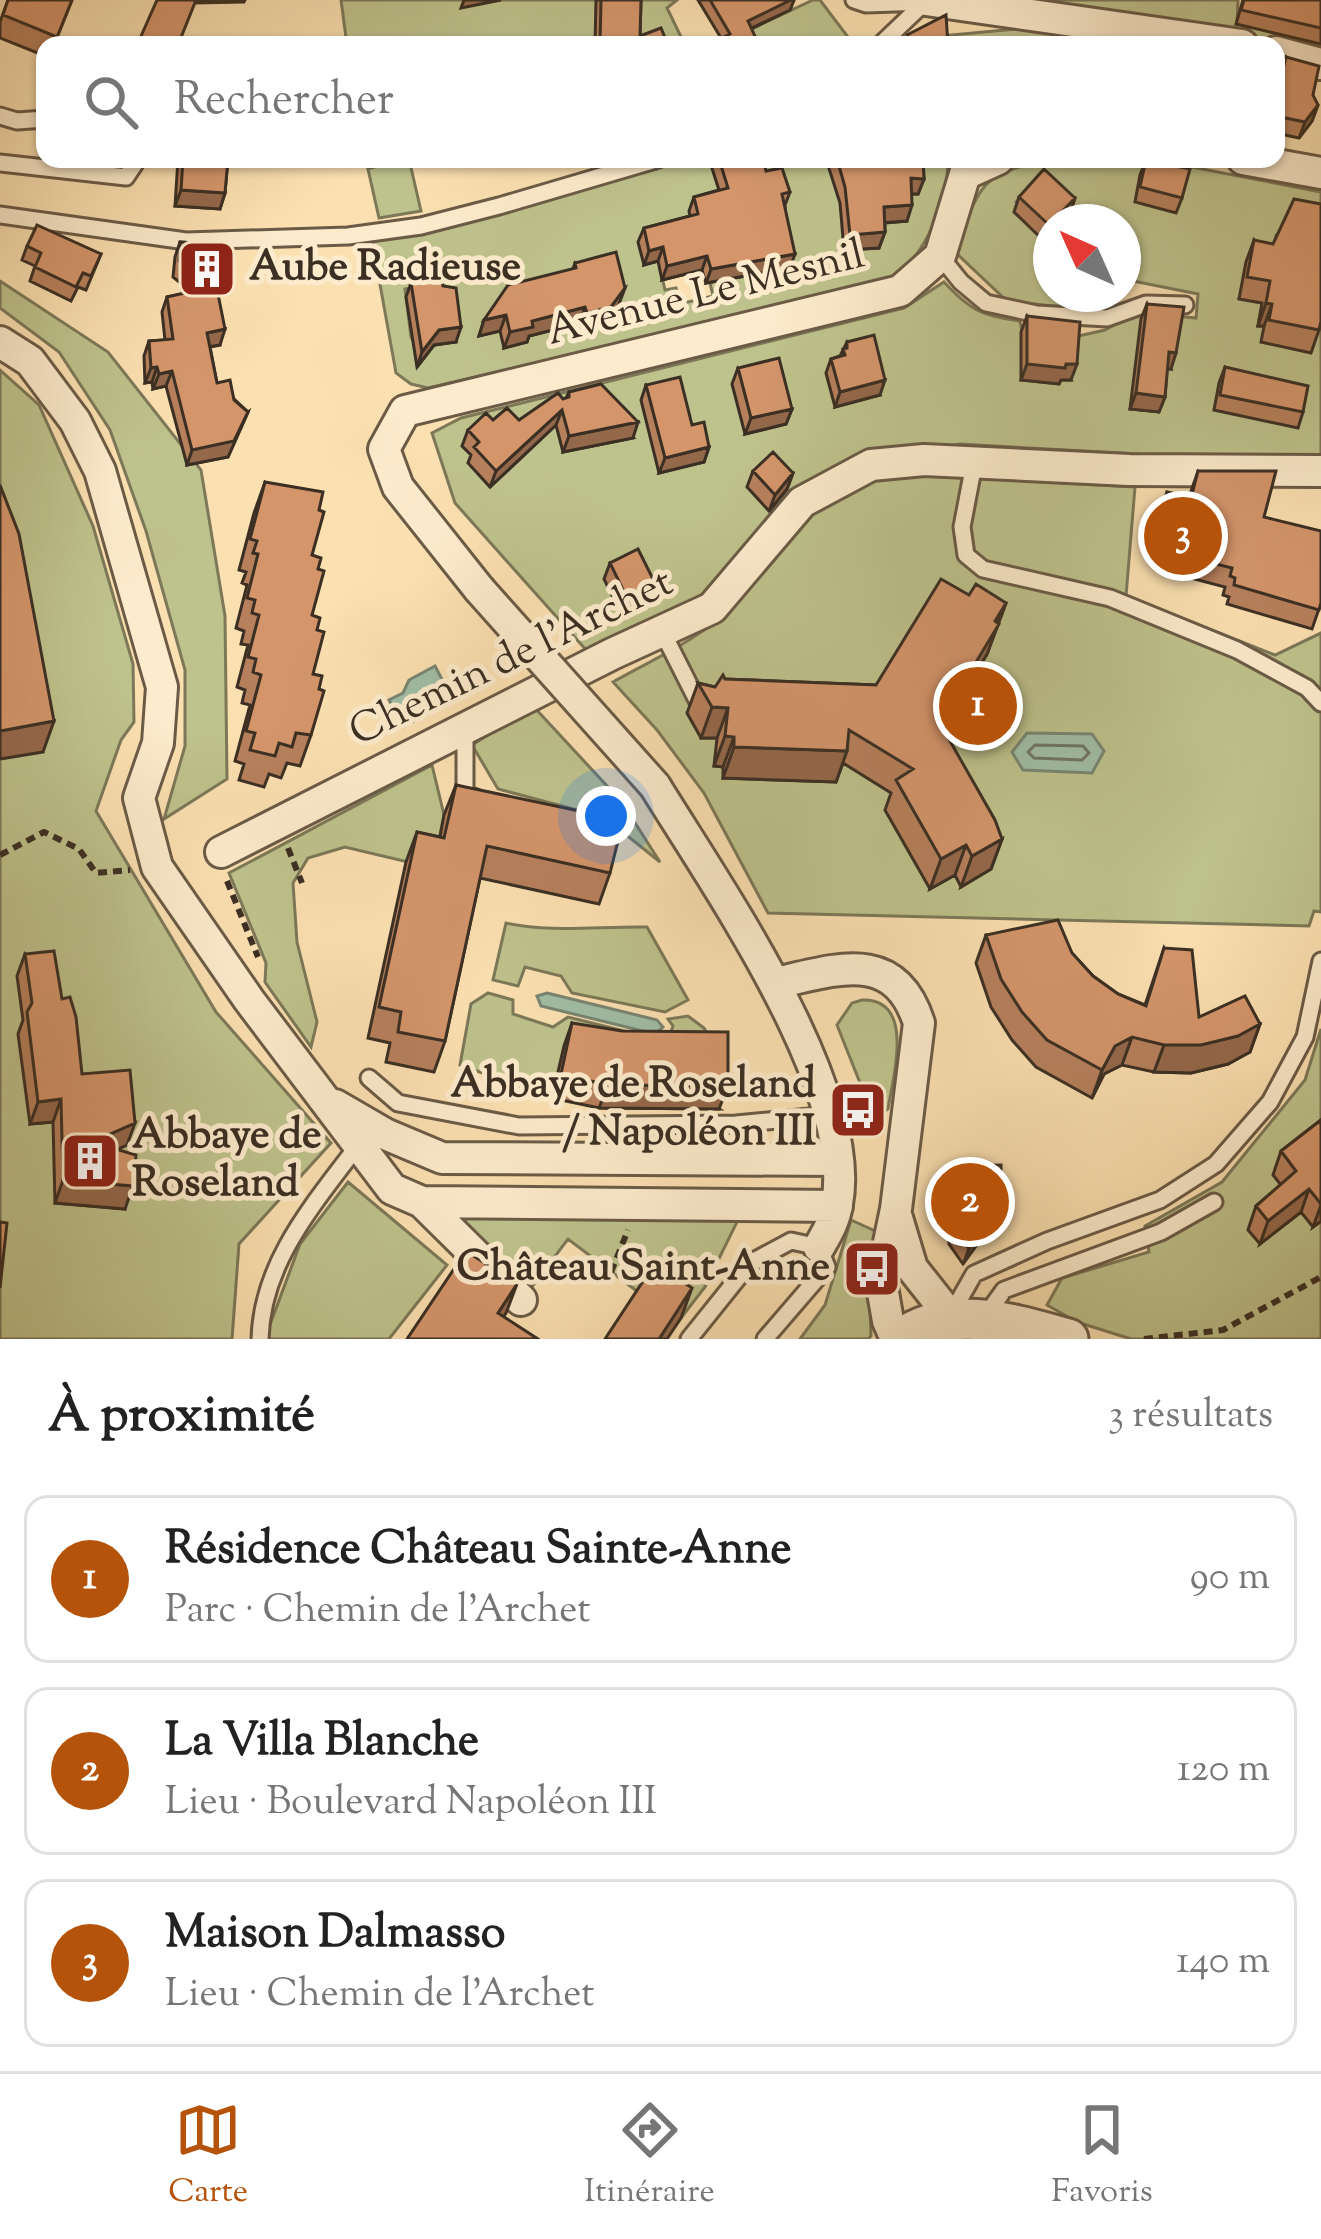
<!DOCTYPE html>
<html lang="fr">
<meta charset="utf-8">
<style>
:root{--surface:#fff;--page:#f2f2f2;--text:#222;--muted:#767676;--line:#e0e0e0;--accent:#b45309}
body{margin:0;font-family:"Sorts Mill Goudy",serif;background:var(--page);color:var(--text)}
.compass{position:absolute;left:1033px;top:204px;width:108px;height:108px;border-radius:50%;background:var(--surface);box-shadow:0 3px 9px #0004;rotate:315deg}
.you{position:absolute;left:606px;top:816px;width:42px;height:42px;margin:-30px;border:9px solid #fff;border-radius:50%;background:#1a73e8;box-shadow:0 0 0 18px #1a73e833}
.badge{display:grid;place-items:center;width:78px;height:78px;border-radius:50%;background:var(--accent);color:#fff;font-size:39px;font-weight:700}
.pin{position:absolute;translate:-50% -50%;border:6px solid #fff;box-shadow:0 3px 12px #0006}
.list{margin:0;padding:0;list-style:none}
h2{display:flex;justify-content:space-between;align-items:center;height:156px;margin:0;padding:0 48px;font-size:51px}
h2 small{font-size:39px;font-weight:400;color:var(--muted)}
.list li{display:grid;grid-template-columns:78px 1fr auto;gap:36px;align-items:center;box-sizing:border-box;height:168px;margin:0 24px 24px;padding:0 24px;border:3px solid var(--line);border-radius:24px}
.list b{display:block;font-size:45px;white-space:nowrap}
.list p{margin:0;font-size:39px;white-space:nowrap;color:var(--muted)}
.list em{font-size:39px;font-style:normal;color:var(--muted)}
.icon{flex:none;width:66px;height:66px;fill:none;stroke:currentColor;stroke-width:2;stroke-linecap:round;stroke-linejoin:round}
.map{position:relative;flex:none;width:1321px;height:1339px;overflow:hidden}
.search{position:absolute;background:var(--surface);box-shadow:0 3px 9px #0004;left:36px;right:36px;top:36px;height:132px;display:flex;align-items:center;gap:30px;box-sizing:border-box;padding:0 42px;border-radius:24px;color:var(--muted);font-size:45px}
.sheet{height:732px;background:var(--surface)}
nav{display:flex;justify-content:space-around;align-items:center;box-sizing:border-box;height:168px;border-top:3px solid var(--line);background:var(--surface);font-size:33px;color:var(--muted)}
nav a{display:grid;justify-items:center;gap:6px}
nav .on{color:var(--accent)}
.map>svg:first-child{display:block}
.green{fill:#bec28c;stroke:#7c7858;stroke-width:3;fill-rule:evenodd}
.water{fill:#a0bea6;stroke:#788572;stroke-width:3}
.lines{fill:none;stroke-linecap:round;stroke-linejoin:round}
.shore{stroke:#6e7664;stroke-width:3}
.service-casing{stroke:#6b5b46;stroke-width:21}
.minor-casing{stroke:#6b5b46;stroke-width:36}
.tertiary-casing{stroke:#6b5b46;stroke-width:45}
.path{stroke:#3b2f23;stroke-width:6;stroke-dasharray:9 6;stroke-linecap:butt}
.service{stroke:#fcebcc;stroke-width:15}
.minor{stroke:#fcebcc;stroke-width:30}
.tertiary{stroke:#fcebcc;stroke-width:39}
.minor-bridge-casing{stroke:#6b5b46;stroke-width:36;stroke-linecap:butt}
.minor-bridge{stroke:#fcebcc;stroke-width:30}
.wall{fill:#b6805c;stroke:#3b2f23;stroke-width:3}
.shaded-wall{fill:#94684b;stroke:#3b2f23;stroke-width:3}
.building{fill:#d4956b;stroke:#3b2f23;stroke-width:3}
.labels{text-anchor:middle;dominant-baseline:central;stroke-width:10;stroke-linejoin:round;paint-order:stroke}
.poi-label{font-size:42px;font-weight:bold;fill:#3b2f23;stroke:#fcebcc;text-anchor:start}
.street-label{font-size:42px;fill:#3b2f23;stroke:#fcebcc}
</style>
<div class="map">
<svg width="1321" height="1339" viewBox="0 0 1321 1339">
<rect width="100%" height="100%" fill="#fbe0b1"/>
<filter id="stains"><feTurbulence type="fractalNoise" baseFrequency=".00167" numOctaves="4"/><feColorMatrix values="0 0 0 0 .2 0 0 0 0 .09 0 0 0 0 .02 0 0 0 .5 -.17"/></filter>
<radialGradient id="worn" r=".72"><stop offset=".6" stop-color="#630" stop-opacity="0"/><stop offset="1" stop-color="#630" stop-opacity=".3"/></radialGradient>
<path class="green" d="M341,0h336l-10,8 18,37h-338z
M813,0h7l34,45h-137z
M947,0h291l-1,24 60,-24 -11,48 -63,-14z
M1016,29l90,3 30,13h-195l-1,-9z
M399,159h10l12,52 -42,7 -11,-49z
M680,159h268c0,43 -21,92 -54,120l-466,109 -17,-4 -15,-11 -24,-133 284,-71zM704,258l9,38 -33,8 -4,-16 -11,2 -5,-22zM423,286l33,55 -26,5 -3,8 -6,2 -10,-19 -6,-48z
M1068,159l93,2 160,31v36l-45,7 -4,20 -33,43 18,4 8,-13 -7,36 6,1 57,-19v154l-128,3 -55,-10 -178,-10 -109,18 -134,129 -130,60 -132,-148 -23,-70 29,-15 443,-110 40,-26c26,28 38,34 76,39l2,11 52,5 31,-7 32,-18 59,6 2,-24 -75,-15v-57h-62l8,-9 -43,-22 -10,11 27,38 8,-8v62h57l-2,18 -99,-11 -52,-49c28,-79 30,-82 113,-93z
M0,281l108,71 93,118 24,146 2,163 -63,40 21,-73v-76l-39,-139 -36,-101 -51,-78 -59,-44z
M0,370l39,35 54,121 40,138 1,58 -13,18 -25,71 120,201 115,131 -92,101 -7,95h-232v-580l43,-7 -29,-167 -14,-41z
M905,474l230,13 -9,109 149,59 46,-22v279l-7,-1 -5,15 -541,-13 -64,-120 -47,-63 -44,-48c39,-22 87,-43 119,-75 32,-32 54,-82 93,-106 23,-15 53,-21 80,-27z
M533,706l88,95 39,61 -56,-45 -106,-28 -26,-44z
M432,765l12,50 -11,53 -88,-21 -37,11 -15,25 4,59 20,80 -6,25 -46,-65 1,-19 -37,-90z
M506,923c45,10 94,3 141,4l41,73 -23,12 -93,-19 -11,-17 -36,-9 -7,19 -25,-6z
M488,993l25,7v14l40,13 15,-10 80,20 21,1 4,-12 -5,-7 20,-3 16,12 16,27 -168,43 -92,-33 11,-61z
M862,1000c54,-2 31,77 26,109l-19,13 -5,-29 -27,-68 15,-22z
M1321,1029v310h-190l-54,-17 -30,-17 15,-27 87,-26 -4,-26 77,-44 83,-102z
M348,1182l99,83 -58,74h-120l-1,-9 32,-86z
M452,1216l286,4 -33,67 -24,31 -43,-26 -70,-53 -40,53z
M851,1220l24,11 -6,45 2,60 -3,3h-68l25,-34z"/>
<path class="water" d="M435,666l18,34 -50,27 -14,-27 14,-7 6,-13z
M1027,733l65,1 12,17 -12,22 -69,-3 -11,-18z
M547,993l110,27 6,7 -8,7 -114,-28 -4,-10z"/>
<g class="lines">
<path class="shore" d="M1035,745l48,1 6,7 -7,7 -48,-2 -6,-6z"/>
<g class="service-casing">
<path id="service" d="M854,0l12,4 59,-2
M880,45l45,-43
M0,116l17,5 28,-2
M0,163l126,14 12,-18
M0,215l186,26 162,-5 73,-10 78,-20 160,-47
M940,256l21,26 25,21 51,11 70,4 39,-14 39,1
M974,464l-12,63 4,28 17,14 127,29 127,52 70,38 14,15
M662,631l38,75
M465,728v67l9,2
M369,1078l29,25 121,23 217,-2 94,-9
M986,1315l18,-25 157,-58 53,-30
M950,1316l24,-42 73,-33 113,-41 56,-36 54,-62 35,-65 16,-76
M260,1339c2,-77 54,-135 98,-194
M689,1339l61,-76 41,-22 28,6 8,20 -62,72"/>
</g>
<g class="minor-casing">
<path id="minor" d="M926,0l316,45
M1276,52l45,12
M1243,159l78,14
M0,342l30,19 45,60 25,50 62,216 -4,56 -19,55 18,69 92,133 143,189 30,13 415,4
M479,589l-81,-102 -14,-38 21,-38 495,-120 40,-35 25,-82 33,-15
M655,786c60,98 204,302 182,418 -2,16 -10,29 -18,43
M221,852l391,-198 100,-46 90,-106 69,-37 53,-5 205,10 192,1
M776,983c62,-14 119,-35 143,40l-23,186 -15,72 7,40 8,18
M335,1105l50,29 57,24 396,2
M422,1202l99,98
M897,1218l15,50 38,48"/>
</g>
<g class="tertiary-casing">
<path id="tertiary" d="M901,1339c49,-36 112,-15 167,0"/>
</g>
<path class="path" d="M288,848l14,35
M0,855l44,-23 35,17 17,24 34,-3
M227,881l31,76
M611,1272l17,-42
M1144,1339l79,-9 98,-53"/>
<use href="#service" class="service"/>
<use href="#minor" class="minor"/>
<use href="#tertiary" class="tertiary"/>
<g class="minor-bridge-casing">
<path id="minor-bridge" d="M479,589l176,197"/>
</g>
<use href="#minor-bridge" class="minor-bridge"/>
</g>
<path class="wall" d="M8,0h64l-18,45h-9v11l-45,-18v-16z
M596,0h45l-1,36 28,9h-73z
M698,0h96l-4,10 -39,19 -30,9z
M1243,0h78v44l-85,-20z
M1286,57l32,48 -6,16 -13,17 -23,-5v-55z
M178,159h50l-3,34 -5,16 -45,-3z
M709,159h54l3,12 24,21 -5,13 5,63 -84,15 -4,-13 -40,10 -4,-19 -14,4 -6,-23 6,-14 46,-12 -1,-5 5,-14 25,-7z
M826,159h97l1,20 -6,15h-6l-5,27 -22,2v9l-6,16 -35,2 -4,-47z
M1146,160l36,38 -6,15 -41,-11 5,-27z
M1019,197l56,1 -5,15 -27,27 -29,-28z
M1254,240l65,90 -8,23 -50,-11 3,-16h-6l4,-23 -23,-4 7,-37z
M180,242l28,2 12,101 -10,2 7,36 31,29 -20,45 -41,8 -21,-79 -13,3 -1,-7 -7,1 -1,-27 5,-15 16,-1 -3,-28 5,-15 25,-5 -19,-15 2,-20z
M27,246l74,8 -15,36 -8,-3 -7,14 -41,-20 5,-15 -13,-6z
M575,263l44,41 -13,19 -25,6 -1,-6 -51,13 -2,6 -23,6 -4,-17 -21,5 5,-16 89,-51z
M411,283l32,3 13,56 -22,3 -17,22 -11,-70z
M1147,304l24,65 -4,-1 -2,29 -6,15 -29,-3 11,-90z
M1027,316l44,64h-10l-2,4 -38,-4v-48z
M847,342l33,53 -45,12 -9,-34 5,-14 9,-3z
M1225,367l78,45 -5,16 -84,-18 5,-27z
M738,368l54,41 -6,15 -41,10 -13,-50z
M646,385l46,40 17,22 -5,15 -45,11 -18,-73z
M569,392l64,46 -70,14 -7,-27 -66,62 -22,-24 3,-8 -9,-9 6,-16 25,-10h26l47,-22z
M753,471l40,2 -6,16 -18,22 -22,-24z
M1198,471l66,46 57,86 -9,26 -85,-25 2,-7 -6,-2 2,-8 -57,-15 6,-19 -25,-7 18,-54 22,5z
M265,482l54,28 -7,45 6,14 -6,46 5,15 -4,44 -2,61 -11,31 -13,-3 -6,15 -12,-4 -5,13 -25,-7 5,-16 -9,-3 15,-56 -8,-2 3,-13 -8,-3 11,-42 -7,-1 3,-13 -8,-3 11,-43 -5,-2 4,-11 -7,-2 15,-57z
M610,563l40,36 -30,13 -16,-33z
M969,595l37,8 -19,51 -41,69 -4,-2v6l60,112 -11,30 -30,18 -6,-12 -25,14 -45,-79 6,-17 -48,-30 -7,19 -113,-4v-11l-9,-1 3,-28h-16l-14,-25 11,-30 17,4 10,-8 151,6z
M456,785l144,44 10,44 -11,31 -119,-26 -35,163 -11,31 -48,-10 4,-19 -22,-5 38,-176 11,-30 23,5 4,-22z
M986,935l86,18 21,23 25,18 27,11 19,-57 35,69 61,7 -10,28 -22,12 -37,9 -37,-1 -32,-7 -18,9 -12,24 -56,-31 -24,-27 -21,-33 -15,-44z
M25,954l37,45 20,75 45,71 -9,4 7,60 -70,-6 -2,-81 -23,2 -12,-90 5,-14 -6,-44z
M572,1023l147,86 -120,-1 -47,-10 12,-52z
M1321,1120v101l-8,6 -12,-15 -41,32 -12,-14 8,-24 25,-21 -8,-10 8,-24z
M952,1166l49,38 -5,14 -33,46 -14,-20 -2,-64z"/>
<path class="shaded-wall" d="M196,0h49l-1,2 -49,1z
M464,0h37l-40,8z
M788,0h6l-4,10 -47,22 5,-11z
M1318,105l-6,16 -13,17 6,-16z
M475,159h22l-25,7z
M911,178l13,1 -6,15h-12z
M181,190l44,3 -5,16 -45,-3z
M1075,198l-5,15 -9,9h-9z
M912,205l-5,16 -28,2 5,-16z
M885,232l-6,16 -35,2 6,-15z
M663,247l-5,14 -14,4 5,-14z
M795,254l-5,14 -84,15 5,-14z
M707,256l-5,14 -40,10 5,-14z
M625,288l-6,16 -13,19 -25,6 6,-16z
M1266,303l6,1 -8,22h-6z
M585,307l-5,16 -51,13 -2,6 -23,6 6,-16 22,-11z
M506,315l-6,16 -21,5 5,-16z
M461,327l-5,15 -22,3 -17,22 5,-15 17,-22z
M225,329l-5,16 -19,3 6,-15z
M1169,352l7,1 -5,16 -8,-1z
M1027,364h50l-6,16h-10l-2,4 -38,-4z
M157,367l-5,15 -7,1 6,-15z
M172,371l-6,15 -13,3 6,-15z
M885,380l-5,15 -45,12 5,-15z
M1136,393l29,4 -6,15 -29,-3z
M792,409l-6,15 -41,10 6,-16z
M562,410l-6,15 -66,62 6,-16z
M248,412l-20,45 -41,8 5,-15z
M638,422l-5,16 -70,14 6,-16z
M709,447l-5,15 -45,11 6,-15z
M793,473l-6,16 -18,22 6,-16z
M655,583l-5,16 -30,13 6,-16z
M1006,603l-19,51 -41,69 12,-31z
M712,707l16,1 -11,30h-16z
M54,721l-11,31 -43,7v-28z
M725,736l9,1 -11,30 -9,-1z
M734,747l113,4 -11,31 -113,-4z
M1002,839l-11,30 -30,18 11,-31z
M966,845l-11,30 -25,14 11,-30z
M1260,1024l-10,28 -22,12 -37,9 -37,-1 10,-27z
M1132,1037l-10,28 -18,9 -12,24 10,-28 13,-24z
M608,1085l120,1 -9,23 -120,-1z
M61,1099l-8,23 -23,2 8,-22z
M135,1123l-8,22 -43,19 8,-22z
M63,1180l70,6 -8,23 -70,-6z
M1309,1189l-8,23 -41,32 8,-23z
M1001,1204l-5,14 -33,46 6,-15z
M1321,1205v16l-8,6z
M517,1284l-11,29 -17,26 9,-26z
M692,1288l-11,30 -14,21h-8z"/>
<path class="building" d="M8,0h64l-15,37 -54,-22z
M157,0h39l-18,45h-36l-4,-2z
M601,0h40l-1,36 21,-8 7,17h-68z
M710,0h81l-43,21 11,24h-51l22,-11z
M1244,0h77v28l-80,-18z
M946,15l2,30h-40l-1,-10z
M1286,57l33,9 -6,29 5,10 -13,17 -29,-6v-28l4,-20 3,1z
M183,159h45l-3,34 -44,-3z
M719,159h44l3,12 16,-3 8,24 -8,2 13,60 -84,15 -4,-13 -40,10 -4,-19 -14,4 -5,-23 54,-14 -4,-17 34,-9z
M837,159h86l1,20 -13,-1 1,27 -28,2 1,25 -35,3 -5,-48z
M1146,160l44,9 -8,29 -42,-11z
M1044,169l31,29 -26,27 -30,-28z
M1294,199l27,5v117l-2,9 -50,-10 3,-16 -6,-1 4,-22 -23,-4 7,-37 19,4z
M37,225l64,29 -10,22 -8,-3 -7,14 -41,-20 6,-14 -14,-7z
M180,242l28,2 17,85 -18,4 10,50 13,-3 4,20 14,12 -14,29 -42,9 -20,-79 -13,3 -2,-7 -6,1 -2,-27 24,-2 -6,-42 44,-10 -32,-26z
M616,252l9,36 -14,19 -24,6 -2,-6 -53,14 1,6 -23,5 -4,-17 -22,5 24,-35 68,-17 -1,-5z
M441,279l2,7 13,2 5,39 -22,3 -17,22 -11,-69z
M1147,304l37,3 -8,46 -7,-1 -4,45 -29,-4z
M1027,316l53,6 -3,42h-11l-1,4 -38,-4z
M874,335l11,45 -45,12 -9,-33 14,-4 -2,-6 4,-1v-6z
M779,358l13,51 -41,9 -13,-50z
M1225,367l83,19 -5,26 -83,-17z
M680,377l12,48 12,-3 5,25 -44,11 -19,-73z
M601,384l37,38 -69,14 -7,-26 -66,61 -22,-24 5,-5 -11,-12 18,-17 7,7 14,-12 12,12 39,-27 5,6 6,-2v-5z
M773,452l20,21 -18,22 -22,-24z
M1198,471h78l-12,46 57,14v72l-2,7 -85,-25 1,-7 -5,-2 2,-8 -58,-15 7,-19 -25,-7 11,-35 24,6z
M265,482l58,10 -4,18 5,2 -12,43 9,3 -3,11 6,2 -12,44 8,3 -3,12 7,2 -11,42 9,2 -3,13 5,2 -13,44 -15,-2 -4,14 -13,-4 -4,13 -25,-6 5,-17 -9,-2 15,-56 -8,-3 3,-13 -8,-2 11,-42 -7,-2 3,-13 -8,-2 11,-44 -5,-1 4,-12 -7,-2z
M0,485l19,49 35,187 -54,10z
M638,549l17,34 -29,13 -16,-33z
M941,579l28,16 7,-11 30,19 -11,18 4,3 -41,68 -14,-4 -2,39 53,93 7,19 -30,17 -6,-11 -25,14 -45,-79 17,-11 -64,-39 -2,21 -113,-4v-10l-9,-1 3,-28 -16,-1 -14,-24 17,4 8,-12 2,4 151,6z
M456,785l147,31 -3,13 20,4 -10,40 -123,-27 -42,195 -47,-9 3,-20 -22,-5 38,-175 27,6z
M1058,920l14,33 21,23 25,18 28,12 18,-58 28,2 7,67 46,-21 15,28 -22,12 -37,9h-37l-32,-8 -17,9 -13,24 -55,-30 -25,-28 -21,-33 -15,-44z
M54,951l8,48 8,-2 6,20 6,57 48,-4 5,53 -43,19 44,13 -3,31 -70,-6 -2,-81 -23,3 -11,-90 5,-9 -7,-49z
M572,1023l50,8 106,1v54l-120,-1 -47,-11z
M1321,1120v84l-12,-15 -41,32 -12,-15 40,-35 -15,-20z
M1001,1165v39l-32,45 -14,-19 -3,-64z
M0,1222l7,1 -7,65z
M466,1251l51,33 -19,29 40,26h-131z
M655,1263l37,25 -33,51h-54z"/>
<defs>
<g id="building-square" transform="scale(3)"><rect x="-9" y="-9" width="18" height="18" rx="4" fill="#8f2418" stroke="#fcebcc"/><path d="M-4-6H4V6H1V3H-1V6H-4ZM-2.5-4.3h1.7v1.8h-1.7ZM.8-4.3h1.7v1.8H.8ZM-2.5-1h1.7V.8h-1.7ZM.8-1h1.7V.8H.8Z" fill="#fff"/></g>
<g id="bus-square" transform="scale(3)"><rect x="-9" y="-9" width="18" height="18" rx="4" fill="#8f2418" stroke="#fcebcc"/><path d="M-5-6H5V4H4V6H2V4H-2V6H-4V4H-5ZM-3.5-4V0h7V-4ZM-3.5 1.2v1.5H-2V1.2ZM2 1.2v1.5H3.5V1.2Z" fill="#fff"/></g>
</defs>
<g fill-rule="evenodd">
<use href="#building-square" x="207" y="269"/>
<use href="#bus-square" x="858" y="1110"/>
<use href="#building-square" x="90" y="1161"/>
<use href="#bus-square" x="872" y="1269"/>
</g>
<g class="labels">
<g class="poi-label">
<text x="249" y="269">Aube Radieuse</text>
<text x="816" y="1086" text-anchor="end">Abbaye de Roseland<tspan x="816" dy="48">/ Napoléon III</tspan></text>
<text x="132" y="1137">Abbaye de<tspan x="132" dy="48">Roseland</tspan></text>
<text x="830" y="1269" text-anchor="end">Château Saint-Anne</text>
</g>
<g class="street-label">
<text transform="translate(706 295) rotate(-14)">Avenue Le Mesnil</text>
<text transform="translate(512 659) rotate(-26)">Chemin de l'Archet</text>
</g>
</g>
<rect width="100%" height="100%" filter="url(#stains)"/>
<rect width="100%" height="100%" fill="url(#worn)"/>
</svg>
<svg class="compass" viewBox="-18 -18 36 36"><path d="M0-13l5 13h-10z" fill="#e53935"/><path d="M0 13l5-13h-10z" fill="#767676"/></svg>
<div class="you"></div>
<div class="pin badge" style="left:978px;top:706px">1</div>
<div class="pin badge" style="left:970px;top:1202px">2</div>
<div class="pin badge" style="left:1183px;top:536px">3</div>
<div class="search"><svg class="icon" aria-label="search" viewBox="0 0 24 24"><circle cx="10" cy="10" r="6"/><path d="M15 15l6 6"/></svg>Rechercher</div>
</div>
<section class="sheet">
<h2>À proximité<small>3 résultats</small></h2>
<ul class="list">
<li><span class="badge">1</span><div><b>Résidence Château Sainte-Anne</b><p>Parc · Chemin de l'Archet</p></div><em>90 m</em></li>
<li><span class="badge">2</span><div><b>La Villa Blanche</b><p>Lieu · Boulevard Napoléon III</p></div><em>120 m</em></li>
<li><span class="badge">3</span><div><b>Maison Dalmasso</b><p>Lieu · Chemin de l'Archet</p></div><em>140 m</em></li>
</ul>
</section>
<nav>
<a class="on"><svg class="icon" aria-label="map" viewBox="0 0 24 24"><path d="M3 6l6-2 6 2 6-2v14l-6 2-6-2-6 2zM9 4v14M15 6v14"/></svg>Carte</a>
<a><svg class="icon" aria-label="directions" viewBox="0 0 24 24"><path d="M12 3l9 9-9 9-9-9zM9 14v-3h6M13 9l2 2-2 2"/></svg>Itinéraire</a>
<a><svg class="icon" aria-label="saved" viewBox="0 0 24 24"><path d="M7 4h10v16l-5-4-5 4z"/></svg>Favoris</a>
</nav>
